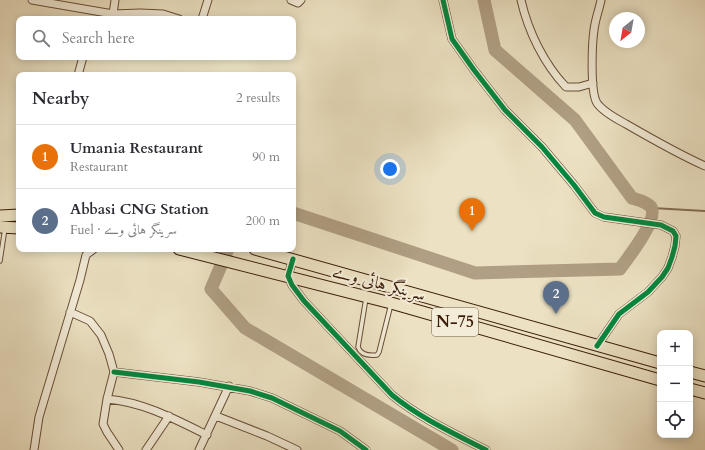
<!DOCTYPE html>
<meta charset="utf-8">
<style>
:root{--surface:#fff;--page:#f7f7f7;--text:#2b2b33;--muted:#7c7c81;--line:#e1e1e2;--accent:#8f2418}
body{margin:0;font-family:Cardo,Amiri,serif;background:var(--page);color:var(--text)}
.controls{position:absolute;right:12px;bottom:12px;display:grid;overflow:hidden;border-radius:8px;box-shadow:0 2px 10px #0003}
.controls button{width:36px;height:36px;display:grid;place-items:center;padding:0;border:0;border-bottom:1px solid var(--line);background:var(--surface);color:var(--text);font:20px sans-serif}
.compass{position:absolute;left:609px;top:12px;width:36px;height:36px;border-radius:50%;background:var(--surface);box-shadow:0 2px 10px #0003;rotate:211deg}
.you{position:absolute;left:390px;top:169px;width:14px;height:14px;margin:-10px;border:3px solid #fff;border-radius:50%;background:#1a73e8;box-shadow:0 0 0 6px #1a73e833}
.badge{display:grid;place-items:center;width:26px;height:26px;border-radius:50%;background:var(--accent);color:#fff;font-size:13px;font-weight:700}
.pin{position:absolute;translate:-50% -33px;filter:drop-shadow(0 1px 2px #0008)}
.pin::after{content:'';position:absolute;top:21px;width:14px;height:12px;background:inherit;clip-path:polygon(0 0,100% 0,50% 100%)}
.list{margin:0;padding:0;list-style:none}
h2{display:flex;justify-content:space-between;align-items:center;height:52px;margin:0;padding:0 16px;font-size:17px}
h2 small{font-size:13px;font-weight:400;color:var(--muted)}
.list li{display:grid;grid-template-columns:26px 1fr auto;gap:12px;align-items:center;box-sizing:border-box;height:64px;padding:0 16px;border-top:1px solid var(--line)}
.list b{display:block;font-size:15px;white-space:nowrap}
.list p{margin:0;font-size:13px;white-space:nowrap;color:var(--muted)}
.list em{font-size:13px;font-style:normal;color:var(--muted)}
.icon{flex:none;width:22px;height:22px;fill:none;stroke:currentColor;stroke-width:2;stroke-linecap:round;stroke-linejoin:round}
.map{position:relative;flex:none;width:705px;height:450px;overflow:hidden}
.search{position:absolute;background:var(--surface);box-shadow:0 2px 10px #0003;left:16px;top:16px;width:280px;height:44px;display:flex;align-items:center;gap:10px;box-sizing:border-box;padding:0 14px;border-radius:8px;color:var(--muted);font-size:15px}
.panel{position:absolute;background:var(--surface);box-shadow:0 2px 10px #0003;left:16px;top:72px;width:280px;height:180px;border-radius:8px}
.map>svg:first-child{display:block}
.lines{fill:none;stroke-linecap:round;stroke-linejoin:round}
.stream{stroke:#816b53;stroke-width:2}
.river{stroke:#b09f84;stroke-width:13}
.service-casing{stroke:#674e38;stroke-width:5.5}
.minor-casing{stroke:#674e38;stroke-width:9}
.trunk-casing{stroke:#3b1c09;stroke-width:13}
.service{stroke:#f3ecd8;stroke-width:3.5}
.minor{stroke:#f3ecd8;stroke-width:7}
.trunk{stroke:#ece2c3;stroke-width:11}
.cycleway-casing{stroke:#f3ecd8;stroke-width:8}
.cycleway{stroke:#00873e;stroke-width:5}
.labels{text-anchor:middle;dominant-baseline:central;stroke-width:4;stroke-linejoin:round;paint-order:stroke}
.shield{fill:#f3ecd8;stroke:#725a47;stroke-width:1}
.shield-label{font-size:16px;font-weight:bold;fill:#3b1c09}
.street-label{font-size:17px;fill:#3b1c09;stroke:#f3ecd8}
</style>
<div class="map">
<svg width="705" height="450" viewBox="0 0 705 450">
<rect width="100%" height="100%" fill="#ece2c3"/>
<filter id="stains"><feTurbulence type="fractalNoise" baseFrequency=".005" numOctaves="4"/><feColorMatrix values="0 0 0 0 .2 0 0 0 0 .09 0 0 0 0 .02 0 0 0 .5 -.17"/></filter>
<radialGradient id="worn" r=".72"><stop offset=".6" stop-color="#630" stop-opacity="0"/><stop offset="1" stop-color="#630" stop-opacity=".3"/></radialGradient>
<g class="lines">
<path class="stream" d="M652,208l53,3"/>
<path class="river" d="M293,213l182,60 145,-4c7,-10 39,-50 31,-62 -5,-6 -13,-7 -19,-9l-57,-78 -80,-70 -11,-50
M228,249l-17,40 34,39 207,122"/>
<g class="service-casing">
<path id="service" d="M0,261l5,-33
M366,298l-8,49c3,8 11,9 19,8l2,-3 12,-48"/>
</g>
<g class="minor-casing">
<path id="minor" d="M32,0l81,14 27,-1 23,1 16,5
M291,0l7,3 3,-3
M443,0l9,39 22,31 31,40 37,37 32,38 21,28 9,4 57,8 12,6 3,5 -1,10 -3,11 -4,11 -6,9 -14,15 -29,22 -22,32
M521,0c7,31 23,64 45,87h13l14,-4
M601,0c-2,10 -6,20 -7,30 -2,14 -4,62 3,73 6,9 20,16 29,21 26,15 52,30 79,42
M110,19l3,-5 2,-14
M202,19l6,-19
M78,75l5,-18
M293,259l-5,17 4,9 12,16 88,94c28,23 61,38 94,55
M70,312l20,9 11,14 8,19 5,18 -7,27 -4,25 4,8 12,18
M114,372l85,10 51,9 22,7 68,33 26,19
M107,399c36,3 68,20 100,36
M216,416l51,20 30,14
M34,450l5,-33 41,-137 6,-25 8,-6
M146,450l23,-34
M199,450l30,-64"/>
</g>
<g class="trunk-casing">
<path id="trunk" d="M0,216l19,-1
M0,227l19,1
M179,249l212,54 269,77
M255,249l405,114
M690,372l15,4
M690,389l15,4"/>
</g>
<use href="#service" class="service"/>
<use href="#minor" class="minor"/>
<use href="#trunk" class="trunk"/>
<g class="cycleway-casing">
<path id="cycleway" d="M443,0l9,39 22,31 31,40 37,37 32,38 21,28 9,4 57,8 12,6 3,5 -1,10 -3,11 -4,11 -6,9 -14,15 -29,22 -22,32
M293,259l-5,17 4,9 12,16 88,94c28,23 61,38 94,55
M114,372l85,10 51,9 22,7 68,33 26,19"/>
</g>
<use href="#cycleway" class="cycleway"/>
</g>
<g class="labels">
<rect class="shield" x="432" y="308" width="46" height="28" rx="3"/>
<g class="shield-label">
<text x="455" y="322">N-75</text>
</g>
<g class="street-label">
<text transform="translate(379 283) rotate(15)">سرینگر ہائی وے</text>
</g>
</g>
<rect width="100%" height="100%" filter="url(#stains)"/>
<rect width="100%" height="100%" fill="url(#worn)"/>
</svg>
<div class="controls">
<button>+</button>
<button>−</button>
<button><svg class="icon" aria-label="locate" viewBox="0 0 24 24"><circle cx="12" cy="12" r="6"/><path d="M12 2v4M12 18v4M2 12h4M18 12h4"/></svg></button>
</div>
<svg class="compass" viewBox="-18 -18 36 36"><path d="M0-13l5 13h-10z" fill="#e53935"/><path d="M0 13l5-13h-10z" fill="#7c7c81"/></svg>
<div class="you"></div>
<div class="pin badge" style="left:472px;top:231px;background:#e8710a">1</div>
<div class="pin badge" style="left:556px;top:314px;background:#5c6f8a">2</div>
<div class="search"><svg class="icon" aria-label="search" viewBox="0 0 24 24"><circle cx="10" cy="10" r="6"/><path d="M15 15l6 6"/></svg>Search here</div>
<section class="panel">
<h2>Nearby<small>2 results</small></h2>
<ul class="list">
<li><span class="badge" style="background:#e8710a">1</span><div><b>Umania Restaurant</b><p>Restaurant</p></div><em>90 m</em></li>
<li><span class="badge" style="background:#5c6f8a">2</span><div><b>Abbasi CNG Station</b><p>Fuel · سرینگر ہائی وے</p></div><em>200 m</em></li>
</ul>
</section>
</div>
